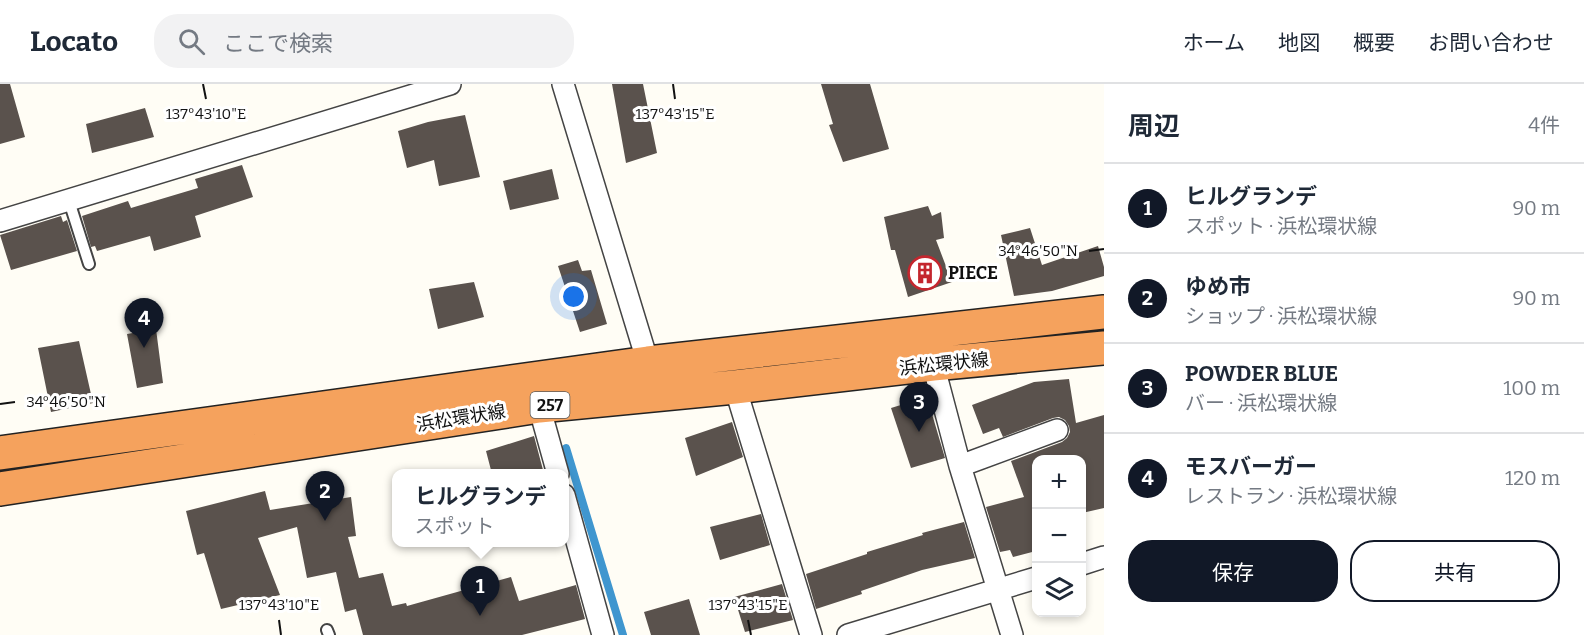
<!DOCTYPE html>
<html lang="ja">
<meta charset="utf-8">
<style>
:root{--surface:#fff;--page:#f2f2f3;--text:#1f2937;--muted:#747a83;--line:#e0e1e3;--accent:#111827}
body{margin:0;font-family:Bitter,"Noto Sans JP",serif;background:var(--page);color:var(--text)}
.controls{position:absolute;right:18px;bottom:18px;display:grid;overflow:hidden;border-radius:12px;box-shadow:0 3px 9px #0003}
.controls button{width:54px;height:54px;display:grid;place-items:center;padding:0;border:0;border-bottom:2px solid var(--line);background:var(--surface);color:var(--text);font:30px sans-serif}
.you{position:absolute;left:574px;top:213px;width:21px;height:21px;margin:-15px;border:4px solid #fff;border-radius:50%;background:#1a73e8;box-shadow:0 0 0 9px #1a73e833}
.badge{display:grid;place-items:center;width:39px;height:39px;border-radius:50%;background:var(--accent);color:#fff;font-size:20px;font-weight:700}
.pin{position:absolute;translate:-50% -50px;filter:drop-shadow(0 2px 3px #0008)}
.pin::after{content:'';position:absolute;top:32px;width:21px;height:18px;background:inherit;clip-path:polygon(0 0,100% 0,50% 100%)}
.popup{position:absolute;left:392px;top:385px;width:177px;height:78px;box-sizing:border-box;display:grid;place-content:center;border-radius:12px;background:var(--surface);filter:drop-shadow(0 2px 4px #0005);font-size:20px;white-space:nowrap;color:var(--muted)}
.popup b{font-size:22px;color:var(--text)}
.popup::after{content:'';position:absolute;left:50%;top:100%;margin-left:-12px;border:12px solid transparent;border-top-color:var(--surface)}
.list{margin:0;padding:0;list-style:none}
h2{display:flex;justify-content:space-between;align-items:center;height:78px;margin:0;padding:0 24px;font-size:26px}
h2 small{font-size:20px;font-weight:400;color:var(--muted)}
.list li{display:grid;grid-template-columns:39px 1fr auto;gap:18px;align-items:center;box-sizing:border-box;height:90px;padding:0 24px;border-top:2px solid var(--line)}
.list b{display:block;font-size:22px;white-space:nowrap}
.list p{margin:0;font-size:20px;white-space:nowrap;color:var(--muted)}
.list em{font-size:20px;font-style:normal;color:var(--muted)}
.actions{display:flex;gap:12px;padding:18px 24px}
.actions a{flex:1;padding:14px 0;border:2px solid var(--accent);border-radius:24px;text-align:center;font-size:21px;color:var(--accent)}
.actions .main{background:var(--accent);color:#fff}
.icon{flex:none;width:33px;height:33px;fill:none;stroke:currentColor;stroke-width:2;stroke-linecap:round;stroke-linejoin:round}
.map{position:relative;flex:none;width:1104px;height:551px;overflow:hidden}
header{display:flex;align-items:center;gap:36px;box-sizing:border-box;height:84px;padding:0 30px;background:var(--surface);border-bottom:2px solid var(--line)}
header strong{font-size:28px}
nav{display:flex;gap:33px;margin-inline-start:auto;font-size:21px}
.search{width:420px;height:54px;background:var(--page);display:flex;align-items:center;gap:15px;box-sizing:border-box;padding:0 21px;border-radius:24px;color:var(--muted);font-size:22px}
main{display:flex}
aside{flex:1;background:var(--surface)}
.map>svg:first-child{display:block}
.lines{fill:none;stroke-linecap:round;stroke-linejoin:round}
.stream{stroke:#3f96cf;stroke-width:8}
.building{fill:#5a524d}
.lane-casing{stroke:#444;stroke-width:14}
.street-casing{stroke:#444;stroke-width:24}
.highway-casing{stroke:#222;stroke-width:36}
.lane{stroke:#fff;stroke-width:10}
.street{stroke:#fff;stroke-width:21}
.highway{stroke:#f5a25d;stroke-width:33}
.ticks{fill:none;stroke:#111;stroke-width:2}
.labels{text-anchor:middle;dominant-baseline:central;stroke-width:6;stroke-linejoin:round;paint-order:stroke}
.shield{fill:#fff;stroke:#585858;stroke-width:1.5}
.shield-label{font-size:16px;font-weight:bold;fill:#111}
.poi-label{font-size:18px;font-weight:bold;fill:#111;stroke:#fff;text-anchor:start}
.street-label{font-size:18px;fill:#111;stroke:#fff}
.ticks-label{font-size:15px;text-anchor:middle;fill:#111;stroke:#fff;stroke-width:6;stroke-linejoin:round;paint-order:stroke}
</style>
<header>
<strong>Locato</strong>
<div class="search"><svg class="icon" aria-label="search" viewBox="0 0 24 24"><circle cx="10" cy="10" r="6"/><path d="M15 15l6 6"/></svg>ここで検索</div>
<nav><a>ホーム</a><a>地図</a><a>概要</a><a>お問い合わせ</a></nav>
</header>
<main>
<div class="map">
<svg width="1104" height="551" viewBox="0 0 1104 551">
<rect width="100%" height="100%" fill="#fffdf5"/>
<g class="lines">
<path class="stream" d="M566,364l57,187"/>
</g>
<path class="building" d="M0,0h10l15,53 -25,7z
M612,0h31l14,69 -31,10z
M821,0h49l19,65 -46,13 -14,-37 4,-1z
M145,24l9,29 -62,16 -6,-29z
M465,31l15,62 -41,9 -5,-26 -27,8 -9,-37 30,-9z
M242,81l11,32 -58,19 6,21 -47,14 -4,-15 -53,15 -2,-5 -4,1 -9,-31 46,-15 3,7 67,-20 -3,-9z
M552,85l7,30 -49,11 -7,-29z
M928,122l4,10 9,-4 3,26 -8,2 16,42 -44,15 -13,-47h-4l-7,-33z
M61,132l2,6 4,-2 10,31 -66,19 -11,-35z
M1030,144l12,37 56,-19 6,21v9l-52,15 -38,5 -13,-61z
M578,176l4,11 9,-1 16,54 -27,8 -22,-66z
M474,198l10,35 -46,12 -9,-40z
M156,245l7,54 -26,5 -10,-54z
M79,257l14,62 -42,9 -13,-64z
M1069,295l7,44 28,-8v93l-22,5v-54h-46v92l-23,6 -3,-7 -10,2 -14,-45 38,-10 -13,-36 51,-19 5,-4 3,-6 -1,-6 -4,-6 -6,-3 -6,1 -50,19 -4,-9 -16,6 -11,-29 62,-23z
M927,313l18,61 -34,10 -20,-60z
M732,338l11,35 -47,19 -11,-38z
M534,352l9,34 -13,4h-38l-6,-23z
M265,407l5,19 81,-13 5,39 -8,1 11,41 24,-5 9,33 14,-3 1,3 104,-29 8,24 57,-16 9,34 -63,16h-159l-7,-26 -11,3 -9,-40 -29,6 -10,-51 -39,11 22,57 -59,14 -17,-56 -7,2 -11,-44z
M761,430l9,31 -50,15 -10,-33z
M964,438l11,36 -53,12 -61,21 1,3 -46,15 -10,-35 61,-20v-2l56,-17 -1,-2z
M782,500l11,36 -48,12 -11,-35z
M689,515l11,36h-49l-7,-23z"/>
<g class="lines">
<g class="lane-casing">
<path id="lane" d="M69,117l20,63
M327,546l2,5"/>
</g>
<g class="street-casing">
<path id="street" d="M563,0l85,279
M0,137l450,-137
M933,280l27,102 52,169
M735,303l76,248
M539,322l19,68
M960,382l97,-36
M564,411l39,140
M1082,480l22,-7
M848,551l188,-57"/>
</g>
<g class="highway-casing">
<path id="highway" d="M0,369l648,-90 456,-51
M0,405l539,-83 196,-19 198,-23 171,-16"/>
</g>
<use href="#lane" class="lane"/>
<use href="#street" class="street"/>
<use href="#highway" class="highway"/>
</g>
<path class="ticks" d="M203,0l3,15M673,0l2,15M1089,167l15,-2M0,320l15,-2M279,536l2,15M748,536l3,15"/>
<defs>
<g id="building-ring" transform="scale(1.725)"><circle r="9.5" fill="#fff" stroke="#c4262e" stroke-width="1.5"/><path d="M-4-6H4V6H1V3H-1V6H-4ZM-2.5-4.3h1.7v1.8h-1.7ZM.8-4.3h1.7v1.8H.8ZM-2.5-1h1.7V.8h-1.7ZM.8-1h1.7V.8H.8Z" fill="#c4262e"/></g>
</defs>
<g fill-rule="evenodd">
<use href="#building-ring" x="925" y="189"/>
</g>
<g class="labels">
<rect class="shield" x="530.5" y="308" width="39" height="26" rx="4.5"/>
<g class="shield-label">
<text x="550" y="321">257</text>
</g>
<g class="poi-label">
<text x="948" y="189">PIECE</text>
</g>
<g class="street-label">
<text transform="translate(944 280) rotate(-6)">浜松環状線</text>
<text transform="translate(461 334) rotate(-9)">浜松環状線</text>
</g>
</g>
<g class="ticks-label">
<text x="206" y="35">137°43'10"E</text>
<text x="675" y="35">137°43'15"E</text>
<text x="1038" y="172">34°46'50"N</text>
<text x="66" y="323">34°46'50"N</text>
<text x="279" y="526">137°43'10"E</text>
<text x="748" y="526">137°43'15"E</text>
</g>
</svg>
<div class="controls">
<button>+</button>
<button>−</button>
<button><svg class="icon" aria-label="layers" viewBox="0 0 24 24"><path d="M12 4l9 5-9 5-9-5zM3 14l9 5 9-5"/></svg></button>
</div>
<div class="you"></div>
<div class="pin badge" style="left:480px;top:532px">1</div>
<div class="popup"><b>ヒルグランデ</b>スポット</div>
<div class="pin badge" style="left:325px;top:437px">2</div>
<div class="pin badge" style="left:919px;top:348px">3</div>
<div class="pin badge" style="left:144px;top:264px">4</div>
</div>
<aside>
<h2>周辺<small>4件</small></h2>
<ul class="list">
<li><span class="badge">1</span><div><b>ヒルグランデ</b><p>スポット · 浜松環状線</p></div><em>90 m</em></li>
<li><span class="badge">2</span><div><b>ゆめ市</b><p>ショップ · 浜松環状線</p></div><em>90 m</em></li>
<li><span class="badge">3</span><div><b>POWDER BLUE</b><p>バー · 浜松環状線</p></div><em>100 m</em></li>
<li><span class="badge">4</span><div><b>モスバーガー</b><p>レストラン · 浜松環状線</p></div><em>120 m</em></li>
</ul>
<div class="actions"><a class="main">保存</a><a>共有</a></div>
</aside>
</main>
